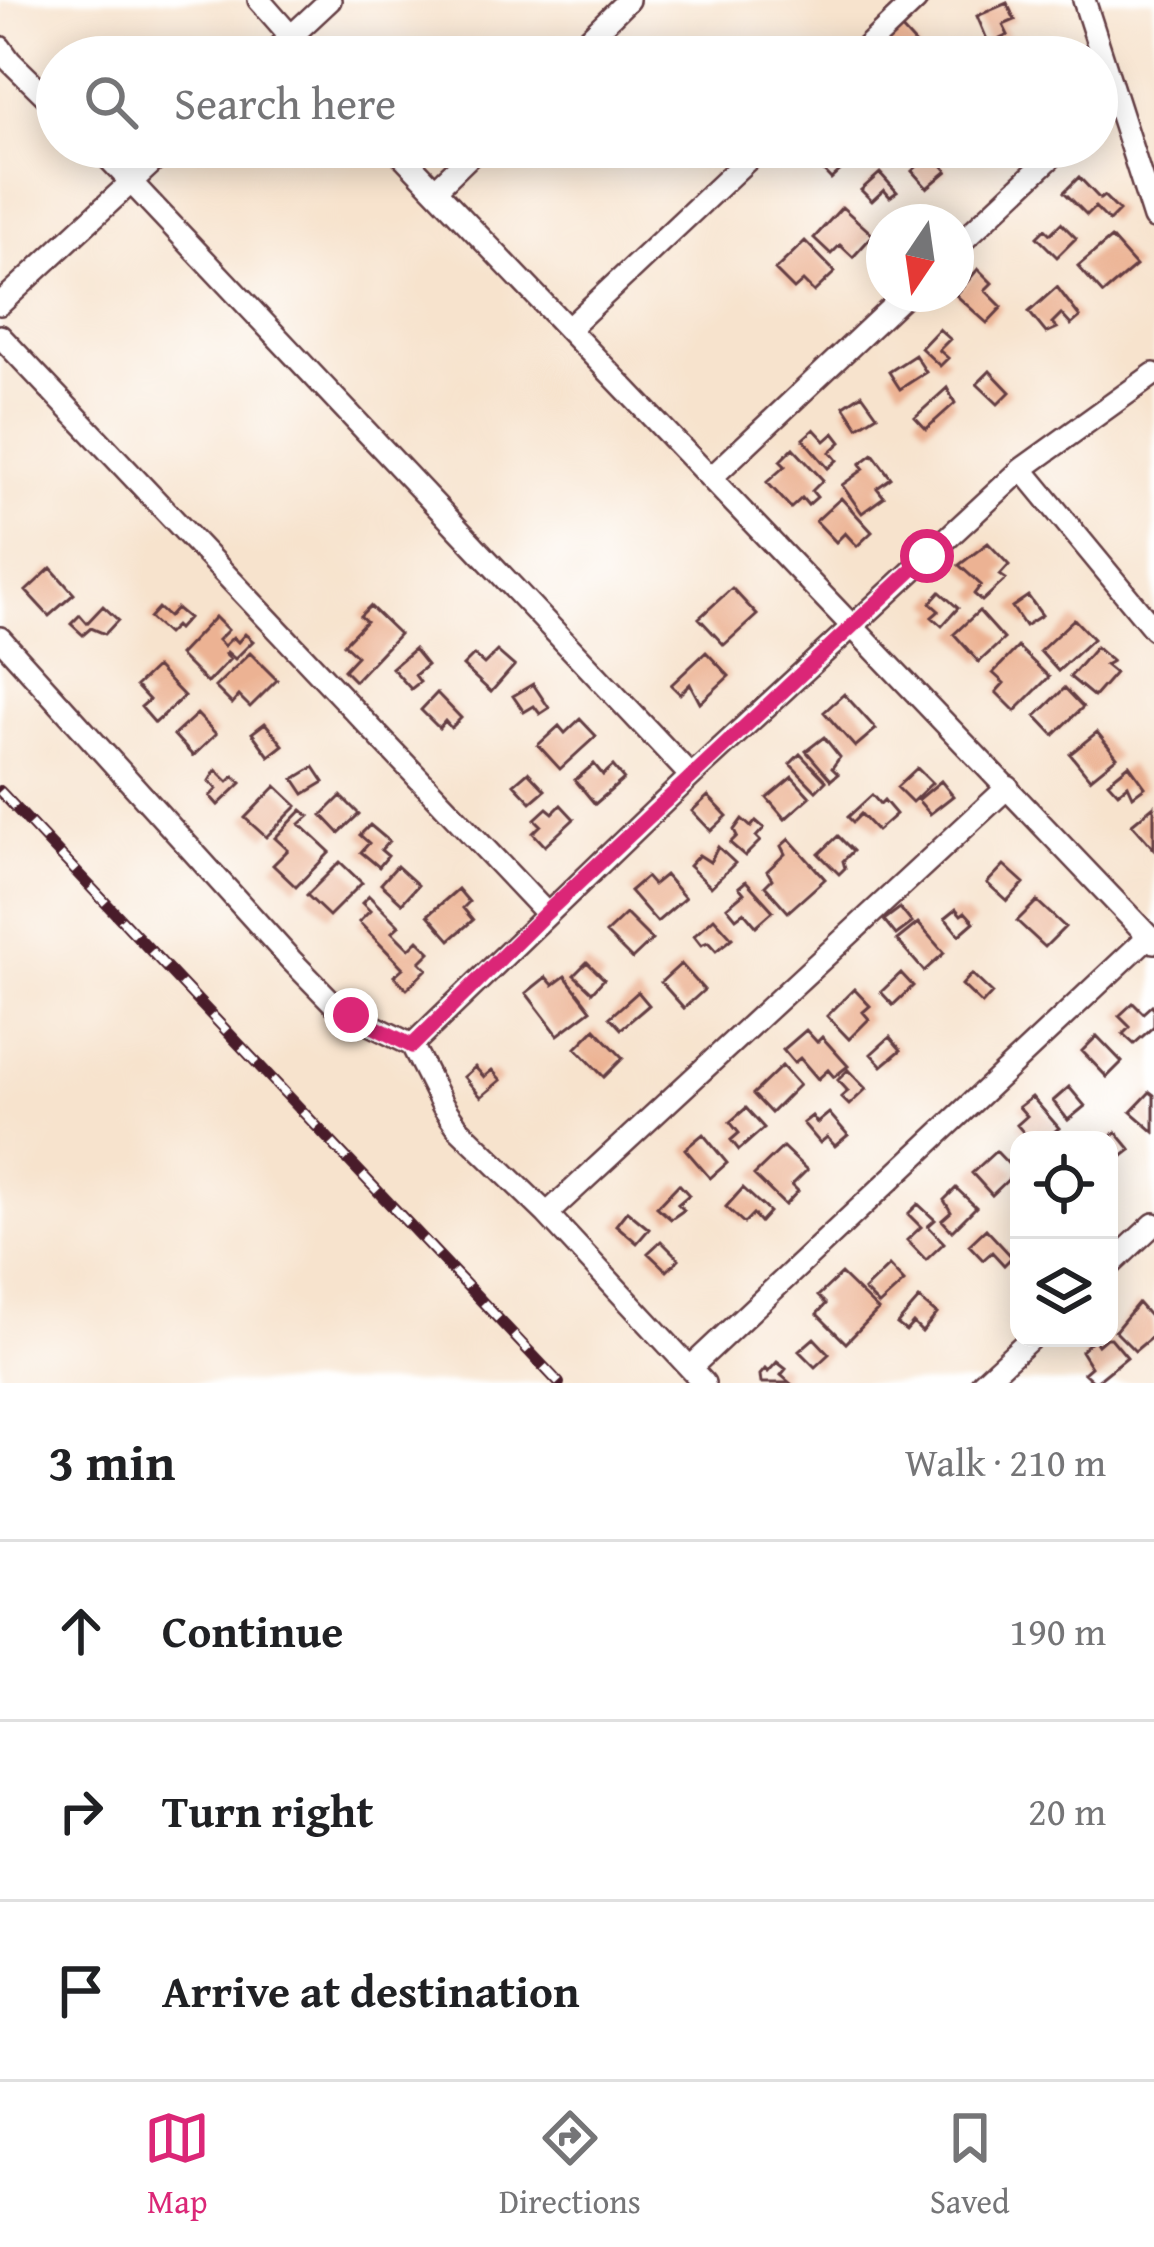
<!DOCTYPE html>
<meta charset="utf-8">
<style>
:root{--surface:#fff;--page:#f2f2f2;--text:#202124;--muted:#757577;--line:#e0e0e0;--accent:#db2777}
body{margin:0;font-family:"Gentium Book Plus",serif;background:var(--page);color:var(--text)}
.controls{position:absolute;right:36px;bottom:36px;display:grid;overflow:hidden;border-radius:24px;box-shadow:0 6px 30px #0003}
.controls button{width:108px;height:108px;display:grid;place-items:center;padding:0;border:0;border-bottom:3px solid var(--line);background:var(--surface);color:var(--text);font:60px sans-serif}
.compass{position:absolute;left:866px;top:204px;width:108px;height:108px;border-radius:50%;background:var(--surface);box-shadow:0 6px 30px #0003;rotate:193deg}
.stop{position:absolute;width:36px;height:36px;margin:-27px;border:9px solid #db2777;border-radius:50%;background:#fff}
.stop.end{background:#db2777;border-color:#fff;box-shadow:0 3px 12px #0008}
.list{margin:0;padding:0;list-style:none}
h2{display:flex;justify-content:space-between;align-items:center;height:156px;margin:0;padding:0 48px;font-size:51px}
h2 small{font-size:39px;font-weight:400;color:var(--muted)}
.list li{display:grid;grid-template-columns:78px 1fr auto;gap:36px;align-items:center;box-sizing:border-box;height:180px;padding:0 48px;border-top:3px solid var(--line)}
.list b{display:block;font-size:45px;white-space:nowrap}
.list em{font-size:39px;font-style:normal;color:var(--muted)}
.icon{flex:none;width:66px;height:66px;fill:none;stroke:currentColor;stroke-width:2;stroke-linecap:round;stroke-linejoin:round}
.map{position:relative;flex:none;width:1154px;height:1383px;overflow:hidden}
.search{position:absolute;background:var(--surface);box-shadow:0 6px 30px #0003;left:36px;right:36px;top:36px;height:132px;display:flex;align-items:center;gap:30px;box-sizing:border-box;padding:0 42px;border-radius:66px;color:var(--muted);font-size:45px}
.sheet{height:696px;background:var(--surface)}
nav{display:flex;justify-content:space-around;align-items:center;box-sizing:border-box;height:168px;border-top:3px solid var(--line);background:var(--surface);font-size:33px;color:var(--muted)}
nav a{display:grid;justify-items:center;gap:6px}
nav .on{color:var(--accent)}
.map>svg:first-child{display:block}
.building{fill:#ecb293}
.lines{fill:none;stroke-linecap:round;stroke-linejoin:round}
.minor-casing{stroke:#643c43;stroke-width:26}
.minor{stroke:#fff;stroke-width:21}
.rail-casing{stroke:#4a1f2b;stroke-width:12}
.rail{stroke:#fff;stroke-width:8;stroke-dasharray:22;stroke-linecap:butt}
.route{stroke:#db2777;stroke-width:15}
</style>
<div class="map">
<svg width="1154" height="1383" viewBox="0 0 1154 1383">
<rect width="100%" height="100%" fill="#fff"/>
<filter id="ink" filterUnits="userSpaceOnUse"><feTurbulence type="fractalNoise" baseFrequency=".00833" numOctaves="2"/><feDisplacementMap in="SourceGraphic" scale="24" xChannelSelector="R" yChannelSelector="G"/><feConvolveMatrix kernelMatrix="1 2 1 2 8 2 1 2 1" color-interpolation-filters="sRGB"/></filter>
<filter id="wash" filterUnits="userSpaceOnUse"><feTurbulence type="fractalNoise" baseFrequency=".004" numOctaves="4" result="noise"/><feDisplacementMap in="SourceGraphic" scale="48" xChannelSelector="R" yChannelSelector="G"/><feGaussianBlur stdDeviation="2.7" result="paint"/><feColorMatrix in="noise" values="0 0 0 0 0 0 0 0 0 0 0 0 0 0 0 0 0 1.4 0 .05"/><feComposite in="paint" operator="in"/></filter>
<g filter="url(#wash)">
<rect width="100%" height="100%" fill="#f7e3cd"/>
<g id="blocks">
<path class="building" d="M1007,3l8,17 -12,5 5,10 -19,9 -12,-28z
M899,26l21,23 -8,8h-19l-13,-13z
M836,147h8l10,11 -23,21 -14,-15z
M932,153l15,18 -20,17 -15,-17z
M880,173l17,19 -7,5 -6,-7 -12,11 -11,-11z
M1079,177l21,22 4,-3 15,15 -10,10 -14,-14 -8,8 -23,-23z
M842,207l31,28 -20,22 -13,-12 -9,9 -17,-16z
M1061,223l15,15 -19,19 -20,-20 8,-8 5,5z
M1111,238l25,28 -33,28 -25,-28z
M805,241l30,31 -21,20 -11,-11 -9,8 -19,-19z
M978,269l14,14 -7,7 17,17 -15,16 -31,-28z
M1057,287l23,30 -9,8 -10,-11 -9,9 5,5 -11,5 -17,-21z
M939,329l11,10 -11,11 9,8 -8,8 -19,-18z
M915,355l11,17 -26,17 -11,-17z
M990,371l20,21 -12,12 -21,-20z
M947,388l8,15 -29,26 -11,-12z
M862,394l15,21 -19,12 -14,-21z
M814,429l11,12 9,-8 7,9 -11,10 7,8 -9,8 -25,-29z
M793,448l30,32 -11,11 5,6 -9,8 -6,-7 -11,10 -24,-26 18,-16 -5,-5z
M873,454l18,24 -14,10 7,9 -22,16 -20,-28 22,-16 -4,-5z
M841,498l31,34 -15,14 -12,-13 -9,9 -20,-21z
M988,543l21,22 -9,10 6,4 -24,22 -8,-7 7,-9 -22,-20z
M51,568l23,26 -25,22 -23,-25z
M732,588l25,27 -33,30 -25,-27z
M940,592l18,16 -16,18 -10,-9 7,-6 -9,-8z
M1028,596l14,19 -17,11 -13,-19z
M103,606l15,14 -13,14 -14,-6 -8,7 -12,-11 9,-9 7,8z
M370,606l29,28 -44,47 -11,-11 13,-14 -13,-12 22,-23 -6,-5z
M158,608l10,9 8,-9 12,10 -10,11 -3,-3 -8,8 -18,-16z
M979,611l25,28 -25,23 -25,-28z
M215,617l13,13 -10,10 6,6 9,-9 5,5 7,-8 8,7 -18,18 -8,-7 -2,2 5,5 -23,24 -28,-28z
M1074,619l19,20 -35,32 -18,-20z
M1018,647l31,30 -34,34 -19,-19 8,-9 -11,-10z
M1096,647l16,14 -7,4 10,8 -21,24 -24,-20z
M414,649l13,16 -12,10 5,7 -9,7 -19,-21z
M497,651l17,15 -23,26 -28,-26 11,-11 10,9z
M706,652l23,24 -29,27 -10,-19 -10,10 -9,-9z
M250,653l27,27 -27,27 -11,-11 -7,8 -17,-17z
M156,667l28,29 -29,27 -14,-16 8,-7 -13,-14z
M533,684l16,24 -9,6 -6,-8 -10,6 -11,-16z
M1065,688l18,19 -29,28 -18,-19z
M437,693l24,25 -10,10 -6,-7 -6,7 -18,-18z
M844,694l32,35 -21,18 -31,-35z
M197,714l19,20 -23,22 -19,-21z
M580,719l16,17 -36,33 -22,-24 21,-19 6,7z
M265,723l18,22 -14,11 -17,-23z
M1097,732l20,25 -27,22 -20,-25z
M824,737l16,20 -8,11 6,6 -7,6 -25,-29z
M800,754l26,27 -10,10 -26,-27z
M594,764l9,11 10,-9 11,13 -29,25 -20,-24z
M1129,765l16,22 -12,9 -5,-11 -10,8 -10,-11z
M314,767l10,15 -20,12 -10,-15z
M917,768l15,15 -20,19 -15,-15z
M216,770l12,12 6,-6 7,7 -23,22 -8,-9 7,-7 -8,-8z
M528,772l17,18 -14,12 -17,-18z
M792,777l18,20 -25,22 -18,-21z
M941,781l12,15 -23,18 -12,-14z
M276,786l21,20 -31,31 -21,-19z
M872,795l8,9 4,-4 12,14 -19,17 -16,-17 -8,8 -5,-5z
M341,796l18,18 -20,19 -17,-18z
M708,796l19,20 -16,15 -19,-20z
M561,805l13,14 -29,27 -12,-13 8,-8 -6,-6 12,-11 6,5z
M1154,806v43l-22,-25z
M302,810l7,6 -9,8 30,28 -34,35 -23,-22 15,-15 -13,-12z
M742,819l9,8 5,-6 8,7 -8,9 4,4 -15,15 -15,-13 7,-7 -3,-6z
M370,825l19,16 -8,9 7,6 -9,11 -18,-15 8,-9 -9,-8z
M838,836l15,15 -10,10 2,7 -6,6 -20,-20z
M789,839l36,40 -37,33 -23,-26 7,-7 -5,-8 18,-17 -4,-8z
M718,847l17,16 -24,24 -22,-21 10,-11 11,7z
M340,862l22,21 -33,33 -22,-21z
M1004,865l20,18 -17,18 -20,-18z
M397,866l21,19 -16,18 -21,-19z
M665,875l20,23 -28,24 -27,-31 16,-14 7,8z
M746,881l27,30 -17,15 -12,-14 -8,6 -9,-11 17,-14 -5,-6z
M458,889l11,13 -6,6 10,12 -23,20 -22,-25z
M369,896l30,30 -7,6 17,17 9,-9 12,12 -10,10 7,7 -20,20 -13,-13 9,-8 -44,-46 11,-11 -8,-8z
M1037,901l28,26 -20,20 -28,-26z
M900,908l12,15 -16,12 -12,-15z
M956,909l5,6 4,-3 9,10 -15,13 -14,-17z
M626,914l26,26 -20,19 -26,-26z
M714,918l18,20 -16,13 -8,-9 -7,3 -7,-9z
M918,923l26,30 -20,18 -27,-31z
M587,962l17,17 -12,13 -18,-17z
M681,964l23,26 -20,18 -23,-26z
M901,973l12,13 -20,19 -12,-13z
M972,974l20,19 -10,11 -20,-19z
M565,976l26,34 -33,25 -32,-42 20,-16 7,8z
M854,989l16,17 -7,6 6,7 -20,20 -22,-23z
M638,992l11,13 -28,24 -11,-12z
M1133,1003l10,10 9,-8 2,3v18l-20,18 -11,-10 7,-7 -11,-11z
M595,1029l28,29 -19,19 -28,-29z
M806,1030l11,12 5,-5 26,29 -14,11 -6,-7 -10,9 -18,-21 -6,5 -11,-13z
M1097,1036l25,26 -15,15 -25,-26z
M890,1037l11,13 -19,16 -11,-12z
M782,1066l17,19 -28,28 -18,-19z
M475,1067l9,10 8,-7 9,10 -20,17 -17,-20z
M848,1070l18,19 -17,16 -8,-8 7,-6 -10,-11z
M1069,1087l16,19 -17,14 -15,-19z
M1150,1092l4,3v37l-23,-20z
M1032,1097l27,31 -15,12h-14l-13,-15 10,-9 -8,-9z
M746,1108l18,20 -25,22 -8,-10 8,-7 -9,-11z
M829,1113l19,22 -13,11 -8,-9 -7,6 -17,-20 9,-7 5,7z
M1116,1132l15,18 -22,17v-30z
M703,1134l24,29 -17,15 -25,-29z
M783,1147l24,23 -15,15 6,6 -13,14 -31,-30z
M996,1151l20,21 -24,23 -20,-22z
M679,1184l10,11 -11,9 6,6 -13,9 -14,-12z
M743,1188l26,24 -9,10 -7,-8 -9,9 -18,-16z
M956,1188l20,19 -24,24 -10,-11 9,-8 -7,-12z
M918,1204l17,16 -7,6 16,17 -18,17 -19,-20 14,-13 -13,-13z
M627,1211l22,18 -12,14 -21,-18z
M986,1229l26,28 -8,8 -12,-13 -9,8 -14,-15z
M661,1241l18,18 -12,12 -19,-18z
M889,1266l15,16 -25,23 -15,-15z
M841,1274l37,36 -32,33 -29,-29 9,-10 -8,-8z
M919,1299l18,15 -15,18 -9,-9 -7,8 -9,-7z
M1138,1303l16,18v14l-19,16 -20,-20z
M814,1338l15,16 -14,13 -16,-16z
M1106,1338h5l16,19 -32,26 -11,-10 7,-6 -10,-16 13,-12 4,6z
M777,1362l9,7 -5,6 9,8h-29l-1,-8 5,-6 3,3z"/>
</g>
</g>
<g filter="url(#ink)">
<use href="#blocks" fill-opacity="0" stroke="#643c43" stroke-width="3"/>
<g class="lines">
<g class="minor-casing">
<path id="minor" d="M259,0l50,57
M1084,0l70,218
M0,47l10,14 47,46
M269,57l61,-57
M570,57l58,-57
M856,57l60,-57
M98,147l593,629
M394,147l760,795
M435,190l44,-43
M956,247l106,-100
M0,304l169,-157
M569,328l192,-181
M0,336l546,577
M1022,469l132,160
M712,477l194,-183
M0,638l291,322 42,43 18,12 61,30 31,61 16,23 88,85 157,169
M412,1045l279,-269 331,-307 132,-95
M547,1214l461,-427
M1109,1266l45,-42
M690,1368l459,-432
M982,1383l49,-45"/>
</g>
<use href="#minor" class="minor"/>
<g class="rail-casing">
<path id="rail" d="M0,791l559,592"/>
</g>
<use href="#rail" class="rail"/>
</g>
</g>
<g class="lines" filter="url(#ink)">
<path class="route" d="M351,1015l61,31 134,-133 381,-357"/>
</g>
</svg>
<div class="controls">
<button><svg class="icon" aria-label="locate" viewBox="0 0 24 24"><circle cx="12" cy="12" r="6"/><path d="M12 2v4M12 18v4M2 12h4M18 12h4"/></svg></button>
<button><svg class="icon" aria-label="layers" viewBox="0 0 24 24"><path d="M12 4l9 5-9 5-9-5zM3 14l9 5 9-5"/></svg></button>
</div>
<svg class="compass" viewBox="-18 -18 36 36"><path d="M0-13l5 13h-10z" fill="#e53935"/><path d="M0 13l5-13h-10z" fill="#757577"/></svg>
<div class="stop" style="left:927px;top:556px"></div>
<div class="stop end" style="left:351px;top:1015px"></div>
<div class="search"><svg class="icon" aria-label="search" viewBox="0 0 24 24"><circle cx="10" cy="10" r="6"/><path d="M15 15l6 6"/></svg>Search here</div>
</div>
<section class="sheet">
<h2>3 min<small>Walk · 210 m</small></h2>
<ul class="list">
<li><svg class="icon" aria-label="ahead" viewBox="0 0 24 24"><path d="M12 20V5M6 11l6-6 6 6"/></svg><div><b>Continue</b></div><em>190 m</em></li>
<li><svg class="icon" aria-label="right" viewBox="0 0 24 24"><path d="M7 20v-9h11M14 6l5 5-5 5"/></svg><div><b>Turn right</b></div><em>20 m</em></li>
<li><svg class="icon" aria-label="arrive" viewBox="0 0 24 24"><path d="M6 21V4h12l-3 4 3 4H6"/></svg><div><b>Arrive at destination</b></div></li>
</ul>
</section>
<nav>
<a class="on"><svg class="icon" aria-label="map" viewBox="0 0 24 24"><path d="M3 6l6-2 6 2 6-2v14l-6 2-6-2-6 2zM9 4v14M15 6v14"/></svg>Map</a>
<a><svg class="icon" aria-label="directions" viewBox="0 0 24 24"><path d="M12 3l9 9-9 9-9-9zM9 14v-3h6M13 9l2 2-2 2"/></svg>Directions</a>
<a><svg class="icon" aria-label="saved" viewBox="0 0 24 24"><path d="M7 4h10v16l-5-4-5 4z"/></svg>Saved</a>
</nav>
